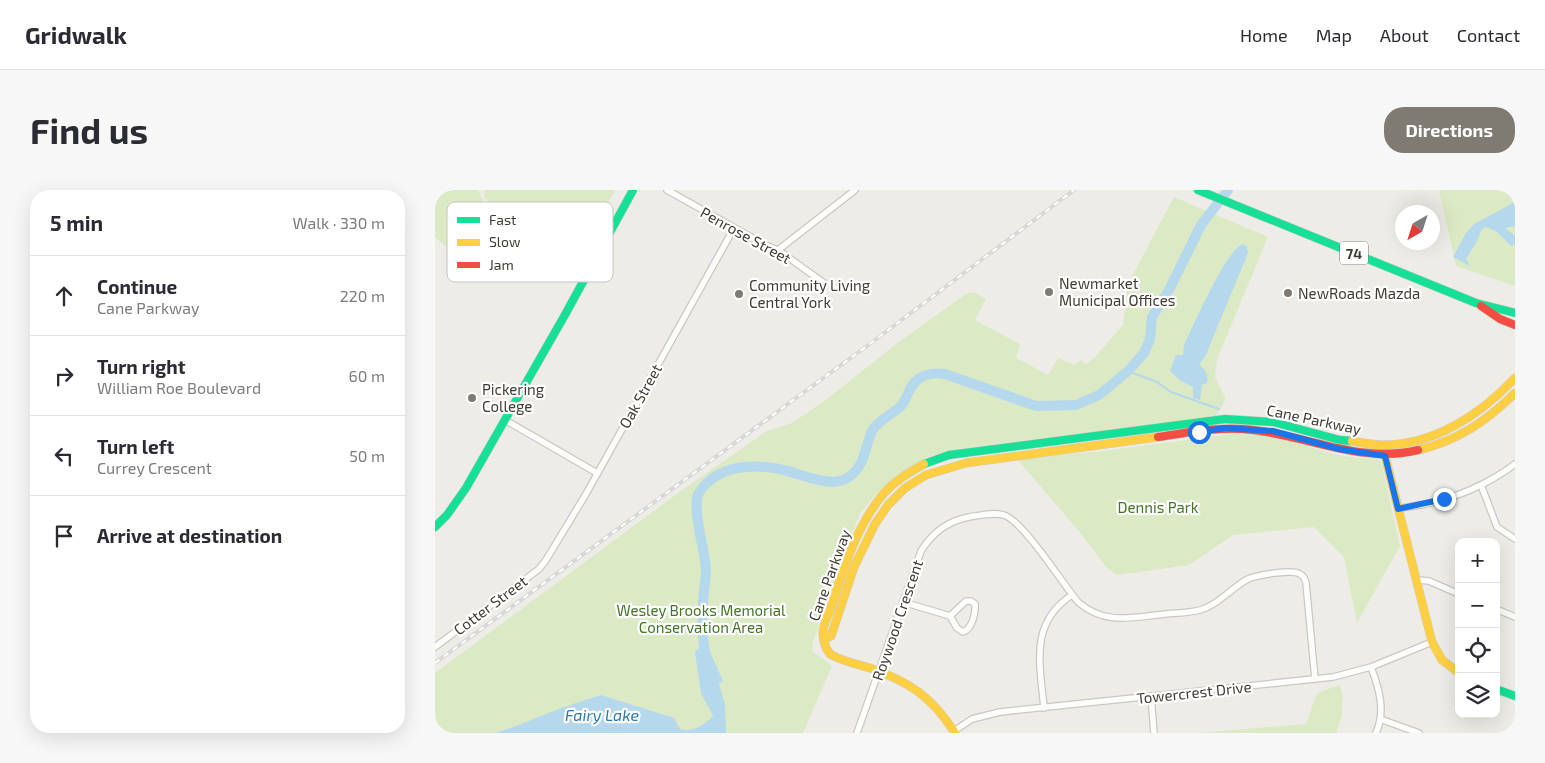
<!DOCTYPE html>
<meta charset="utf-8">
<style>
:root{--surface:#fff;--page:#f7f7f7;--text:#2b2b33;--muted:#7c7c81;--line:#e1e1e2;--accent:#7f7a72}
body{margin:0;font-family:"Exo 2",sans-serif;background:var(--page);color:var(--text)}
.controls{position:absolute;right:15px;bottom:15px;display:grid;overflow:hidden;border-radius:10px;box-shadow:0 5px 20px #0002}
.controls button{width:45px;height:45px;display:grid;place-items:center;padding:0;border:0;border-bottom:1px solid var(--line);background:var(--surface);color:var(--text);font:25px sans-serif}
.compass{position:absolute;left:960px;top:15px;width:45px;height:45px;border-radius:50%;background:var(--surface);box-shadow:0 5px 20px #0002;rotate:219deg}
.stop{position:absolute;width:15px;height:15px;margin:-11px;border:4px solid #1a73e8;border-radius:50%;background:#fff}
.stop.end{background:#1a73e8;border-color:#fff;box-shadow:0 1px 5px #0008}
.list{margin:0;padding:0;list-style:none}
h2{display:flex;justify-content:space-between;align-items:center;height:65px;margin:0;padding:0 20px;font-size:21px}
h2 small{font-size:16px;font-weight:400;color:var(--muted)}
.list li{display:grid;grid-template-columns:32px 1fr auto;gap:15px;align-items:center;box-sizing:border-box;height:80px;padding:0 20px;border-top:1px solid var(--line)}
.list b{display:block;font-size:19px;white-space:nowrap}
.list p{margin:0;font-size:16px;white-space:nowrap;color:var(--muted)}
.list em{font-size:16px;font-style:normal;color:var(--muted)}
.icon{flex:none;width:28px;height:28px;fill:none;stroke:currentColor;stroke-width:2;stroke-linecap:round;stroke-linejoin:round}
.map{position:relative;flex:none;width:1080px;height:543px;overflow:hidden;border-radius:20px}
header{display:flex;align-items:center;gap:30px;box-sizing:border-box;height:70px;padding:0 25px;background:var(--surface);border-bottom:1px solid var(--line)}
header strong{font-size:24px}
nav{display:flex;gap:28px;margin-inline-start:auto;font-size:18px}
.intro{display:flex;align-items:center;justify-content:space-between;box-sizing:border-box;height:120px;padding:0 30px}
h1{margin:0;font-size:35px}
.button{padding:12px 22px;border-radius:20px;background:var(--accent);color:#fff;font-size:18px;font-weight:700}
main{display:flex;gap:30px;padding:0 30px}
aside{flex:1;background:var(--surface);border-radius:20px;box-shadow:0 5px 20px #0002}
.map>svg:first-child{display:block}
.green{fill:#dbe9c5}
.water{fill:#b5d8ed}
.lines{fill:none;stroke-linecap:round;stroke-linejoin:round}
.stream{stroke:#b5d8ed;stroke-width:2}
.river{stroke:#b5d8ed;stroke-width:10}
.street-casing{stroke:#cac8c2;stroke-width:8}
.fast-casing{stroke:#cfcabe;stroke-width:9}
.slow-casing{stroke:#cfcabe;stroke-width:9}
.jam-casing{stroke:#cfcabe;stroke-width:9}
.street{stroke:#fcfcfb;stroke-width:5.5}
.fast{stroke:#16e098;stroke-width:8}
.slow{stroke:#ffcf43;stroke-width:8}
.jam{stroke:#f24e42;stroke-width:8}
.rail-casing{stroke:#d8d8d7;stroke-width:4}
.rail{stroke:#fff;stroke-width:2;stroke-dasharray:5.5;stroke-linecap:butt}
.route{stroke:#1a73e8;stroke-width:6}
.poi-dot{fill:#7f7a72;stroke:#fff;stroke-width:2}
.labels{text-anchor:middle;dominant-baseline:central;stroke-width:4.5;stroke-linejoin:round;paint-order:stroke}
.shield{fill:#fff;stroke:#7b7670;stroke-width:1}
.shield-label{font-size:14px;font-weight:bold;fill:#433c33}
.street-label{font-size:15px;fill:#433c33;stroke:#fff}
.poi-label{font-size:15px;fill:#433c33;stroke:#fff;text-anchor:start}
.park-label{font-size:15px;fill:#457427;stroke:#fff}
.water-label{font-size:16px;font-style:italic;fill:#2d79ae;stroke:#fff}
.key{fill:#fff;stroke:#c7c4c2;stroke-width:1}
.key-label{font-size:14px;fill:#433c33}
</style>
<header>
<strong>Gridwalk</strong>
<nav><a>Home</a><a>Map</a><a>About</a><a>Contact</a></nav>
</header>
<div class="intro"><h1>Find us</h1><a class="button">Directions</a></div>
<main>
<aside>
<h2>5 min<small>Walk · 330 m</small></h2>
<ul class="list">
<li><svg class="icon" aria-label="ahead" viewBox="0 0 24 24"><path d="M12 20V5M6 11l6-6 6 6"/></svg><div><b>Continue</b><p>Cane Parkway</p></div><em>220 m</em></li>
<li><svg class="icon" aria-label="right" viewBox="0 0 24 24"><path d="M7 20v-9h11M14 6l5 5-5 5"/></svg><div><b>Turn right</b><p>William Roe Boulevard</p></div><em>60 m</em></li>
<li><svg class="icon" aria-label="left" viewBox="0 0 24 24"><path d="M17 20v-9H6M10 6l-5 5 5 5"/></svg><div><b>Turn left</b><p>Currey Crescent</p></div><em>50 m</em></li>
<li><svg class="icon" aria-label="arrive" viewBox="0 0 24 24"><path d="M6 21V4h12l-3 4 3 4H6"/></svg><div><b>Arrive at destination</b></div></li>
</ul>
</aside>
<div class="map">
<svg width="1080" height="543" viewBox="0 0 1080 543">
<rect width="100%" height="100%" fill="#eeece6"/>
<path class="green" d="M0,0h43l10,22 2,29 -7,16 -12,12 -36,-32z
M50,0h130l-15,27 -16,42 -7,9 -17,6 -10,8 -9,-4 -2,-17 -5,-3 7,-17c-2,-4 -3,-11 -6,-15 -10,-15 -42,-16 -51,-29z
M1004,0h76v96l-59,-20z
M739,7l94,40 -51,122 -2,18 11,22 -10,17 -252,32 -37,9 -22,13 -25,20 -20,23 -47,128 -1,10 20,15 -29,67h-368v-60l246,-182 86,-60 25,-8 35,-24 73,-58 66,-47 8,-2 12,7 -11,21 45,24 -4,14 32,17 10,-17 16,7 7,-5 5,4 9,-7 28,-32 5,-41z
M797,244c14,1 30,0 43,3 35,9 67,24 103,21l3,4 19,84 -43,77 -13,-66 -30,-30 -81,8 -44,30 -72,10 -10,-7 -29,-38 -61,-71 86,-8z
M905,495l3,14 -1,2v14l-6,18h-137l107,-9 11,-31z"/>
<path class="water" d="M1080,12v24l-10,2 10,8v8l-4,2 -15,-15 -10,-4 -4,2 -6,14 -10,16 4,7 -17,-9 13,-24 8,-9z
M808,54l4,3 1,6 -43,104 -6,7c6,6 10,10 8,19l-5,2 -2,15 -7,-2v-11l-12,-6 -11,-10 6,-16h7l1,-10c10,-20 41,-94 59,-101z
M268,454l7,8 13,29 -4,3 6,21 1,28h-231l13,-4 56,-22 37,-12 73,23 6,11c13,4 24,-4 33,-13l-12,-23 -6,-41z"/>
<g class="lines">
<path class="stream" d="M693,181l29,11 14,10 48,17"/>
<path class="river" d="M271,467c-4,-17 -4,-35 -3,-53 0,-11 3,-23 3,-34 -1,-21 -12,-51 -9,-72 2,-8 9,-15 16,-20 19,-13 44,-13 66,-9 19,3 52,21 70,8 17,-13 15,-28 23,-46 5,-10 21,-17 29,-25 5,-5 6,-13 11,-20 7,-11 20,-14 33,-12l91,32 40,-1 23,-10 29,-24 16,-18 6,-14 2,-22 16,-25 33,-67 27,-35"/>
<g class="street-casing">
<path id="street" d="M232,0l98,55 13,5 46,33
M343,60l77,-60
M70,230l92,53
M1046,295l16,42 18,12
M963,319c8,-2 15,-3 23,-4 33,-6 68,-21 94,-41
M982,390l12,1 30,13
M468,412l47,14 7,12 6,4c9,-3 13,-19 12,-28l-4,-3h-5l-16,15
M1061,419l19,8
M0,457l104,-78 7,-9 40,-66 148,-266
M936,477c8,21 15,44 5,66
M716,506l3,37
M609,518c-4,-44 -15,-85 28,-113
M945,529l39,14
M519,541l18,-12 28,-7 333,-35 38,-10 61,-25
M422,543l64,-182c11,-18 27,-30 48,-34 12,-2 24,-5 35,-2 20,7 58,68 74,87 28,24 54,15 88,12 11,-1 23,-1 34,-4 18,-5 31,-22 48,-31 8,-4 45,-10 52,-5 4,2 5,5 6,9l9,96"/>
</g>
<g class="fast-casing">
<path id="fast" d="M763,0l278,113 39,10
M489,274l25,-9 276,-36 48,3 67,18 12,1
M0,337l12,-12 19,-27 100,-175 67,-123
M1061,499l19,7"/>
</g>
<g class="slow-casing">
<path id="slow" d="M917,251c11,2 21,4 31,4 52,0 98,-31 132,-67
M983,260c39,-9 69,-29 97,-57
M949,262l48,190 10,18 17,13
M489,274c-14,8 -28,16 -40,29 -27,32 -40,74 -53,114 -2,7 -8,17 -8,25 0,7 2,16 7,22 11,7 27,10 40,14 40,14 62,29 85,65
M390,449l6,-3 23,-69 21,-43 13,-19 17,-17 21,-13 40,-12 192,-26"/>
</g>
<g class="jam-casing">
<path id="jam" d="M1046,116l19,13 15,6
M723,247c32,-5 63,-11 95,-7 56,6 108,34 165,20"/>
</g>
<use href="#street" class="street"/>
<use href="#fast" class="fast"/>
<use href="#slow" class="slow"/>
<use href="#jam" class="jam"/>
<g class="rail-casing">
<path id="rail" d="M0,473l436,-320 203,-153"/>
</g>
<use href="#rail" class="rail"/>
</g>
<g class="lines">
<path class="route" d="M764,242l26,-4 48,3 66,18 46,7 13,53 46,-10"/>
</g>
<g class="poi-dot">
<circle cx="614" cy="102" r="5"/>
<circle cx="853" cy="103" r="5"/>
<circle cx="304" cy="104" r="5"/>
<circle cx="37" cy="208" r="5"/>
</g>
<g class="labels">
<rect class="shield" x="905" y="51.5" width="28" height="23" rx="4"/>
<g class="shield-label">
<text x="919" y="63">74</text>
</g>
<g class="street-label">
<text transform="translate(311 45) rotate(29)">Penrose Street</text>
<text transform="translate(205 206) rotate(-61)">Oak Street</text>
<text transform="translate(879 229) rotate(12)">Cane Parkway</text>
<text transform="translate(394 385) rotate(-70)">Cane Parkway</text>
<text transform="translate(55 415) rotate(-37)">Cotter Street</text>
<text transform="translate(462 430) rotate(-71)">Roywood Crescent</text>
<text transform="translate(759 502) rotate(-6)">Towercrest Drive</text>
</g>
<g class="poi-label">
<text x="624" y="93">Newmarket<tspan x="624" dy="17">Municipal Offices</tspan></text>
<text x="314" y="95">Community Living<tspan x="314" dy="17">Central York</tspan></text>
<text x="863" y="103">NewRoads Mazda</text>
<text x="47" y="199">Pickering<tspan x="47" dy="17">College</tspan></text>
</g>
<g class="park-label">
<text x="723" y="317">Dennis Park</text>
<text x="266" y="420">Wesley Brooks Memorial<tspan x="266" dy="17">Conservation Area</tspan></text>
</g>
<g class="water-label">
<text x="167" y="524">Fairy Lake</text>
</g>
</g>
<rect x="12" y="12" width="166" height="80" rx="8" class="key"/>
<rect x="22" y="27" width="23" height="6" fill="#16e098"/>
<rect x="22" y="49" width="23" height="7" fill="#ffcf43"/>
<rect x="22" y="72" width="23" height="6" fill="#f24e42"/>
<g class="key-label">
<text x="54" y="35">Fast</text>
<text x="54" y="57">Slow</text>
<text x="54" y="80">Jam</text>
</g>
</svg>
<div class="controls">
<button>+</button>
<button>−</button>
<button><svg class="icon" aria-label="locate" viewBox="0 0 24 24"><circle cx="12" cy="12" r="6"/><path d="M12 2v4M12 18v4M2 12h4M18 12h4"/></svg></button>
<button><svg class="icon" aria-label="layers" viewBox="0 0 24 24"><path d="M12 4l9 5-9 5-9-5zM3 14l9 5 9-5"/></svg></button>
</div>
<svg class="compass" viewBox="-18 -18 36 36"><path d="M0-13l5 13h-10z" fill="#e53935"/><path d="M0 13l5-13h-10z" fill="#7c7c81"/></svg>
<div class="stop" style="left:764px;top:242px"></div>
<div class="stop end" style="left:1009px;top:309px"></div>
</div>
</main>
